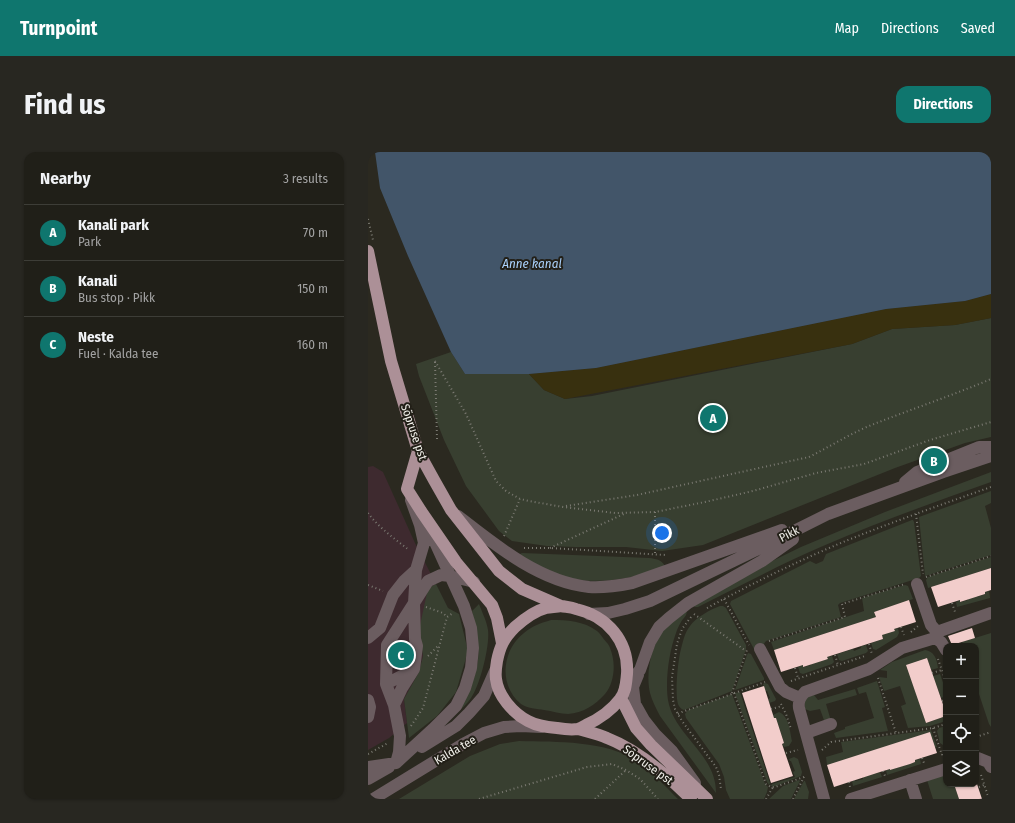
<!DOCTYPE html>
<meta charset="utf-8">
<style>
:root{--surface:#201f18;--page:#282721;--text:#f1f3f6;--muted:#a2a2a2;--line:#3d3d37;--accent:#0f766e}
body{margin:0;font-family:"Fira Sans Condensed",sans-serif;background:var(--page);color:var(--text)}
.controls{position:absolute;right:12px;bottom:12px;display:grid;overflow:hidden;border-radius:8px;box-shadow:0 1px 3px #0004}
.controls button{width:36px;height:36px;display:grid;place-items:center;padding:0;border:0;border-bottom:1px solid var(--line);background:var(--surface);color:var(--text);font:20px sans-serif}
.you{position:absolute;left:294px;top:381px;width:14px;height:14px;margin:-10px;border:3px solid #fff;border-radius:50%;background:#1a73e8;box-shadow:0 0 0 6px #1a73e833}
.badge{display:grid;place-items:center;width:26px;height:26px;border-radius:50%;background:var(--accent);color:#fff;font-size:13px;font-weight:700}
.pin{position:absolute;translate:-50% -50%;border:2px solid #fff;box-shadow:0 1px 4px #0006}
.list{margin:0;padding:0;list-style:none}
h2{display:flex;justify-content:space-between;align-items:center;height:52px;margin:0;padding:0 16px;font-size:17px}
h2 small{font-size:13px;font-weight:400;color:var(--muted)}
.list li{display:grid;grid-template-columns:26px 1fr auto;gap:12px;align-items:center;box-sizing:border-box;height:56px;padding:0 16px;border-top:1px solid var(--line)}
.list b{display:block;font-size:15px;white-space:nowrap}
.list p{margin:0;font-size:13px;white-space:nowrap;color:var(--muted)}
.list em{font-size:13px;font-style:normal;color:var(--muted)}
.icon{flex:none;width:22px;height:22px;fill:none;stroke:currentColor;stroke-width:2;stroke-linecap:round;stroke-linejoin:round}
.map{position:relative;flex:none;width:623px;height:647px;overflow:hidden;border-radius:12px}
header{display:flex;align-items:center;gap:24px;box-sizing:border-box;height:56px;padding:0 20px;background:var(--accent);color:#fff}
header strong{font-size:19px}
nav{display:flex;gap:22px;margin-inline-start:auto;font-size:14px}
.intro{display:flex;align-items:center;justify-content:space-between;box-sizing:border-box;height:96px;padding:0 24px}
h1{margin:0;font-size:28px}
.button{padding:10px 18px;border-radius:12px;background:var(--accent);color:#fff;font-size:14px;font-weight:700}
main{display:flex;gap:24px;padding:0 24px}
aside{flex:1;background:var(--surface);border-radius:12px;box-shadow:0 1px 3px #0004}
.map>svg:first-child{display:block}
.commercial{fill:#3e2a2f}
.green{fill:#383f30}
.sand{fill:#38300f}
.water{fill:#425569}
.building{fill:#f2cdcb}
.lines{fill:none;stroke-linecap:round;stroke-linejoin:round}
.path{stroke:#7b7a72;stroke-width:2;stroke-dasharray:1 3;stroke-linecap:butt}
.minor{stroke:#6b5d60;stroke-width:12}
.major{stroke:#ac9097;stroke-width:12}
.labels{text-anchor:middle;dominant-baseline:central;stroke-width:4;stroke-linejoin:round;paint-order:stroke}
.street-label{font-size:12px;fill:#f1f0ea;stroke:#221f17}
.water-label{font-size:13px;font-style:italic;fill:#aad1fb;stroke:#221f17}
</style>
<header>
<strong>Turnpoint</strong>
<nav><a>Map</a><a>Directions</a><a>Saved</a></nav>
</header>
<div class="intro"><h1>Find us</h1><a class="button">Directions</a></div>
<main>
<aside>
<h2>Nearby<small>3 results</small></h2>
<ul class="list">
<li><span class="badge">A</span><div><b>Kanali park</b><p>Park</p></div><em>70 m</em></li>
<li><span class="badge">B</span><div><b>Kanali</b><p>Bus stop · Pikk</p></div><em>150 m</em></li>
<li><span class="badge">C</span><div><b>Neste</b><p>Fuel · Kalda tee</p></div><em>160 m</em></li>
</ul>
</aside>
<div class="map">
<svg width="623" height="647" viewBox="0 0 623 647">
<rect width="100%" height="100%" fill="#2b2920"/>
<path class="commercial" d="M5,314l10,6 32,71 21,41 -17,46 4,26 -4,16 -15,27 3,24 -18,15 -21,12v-283z"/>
<path class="green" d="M623,166v119l-26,6 -70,25 -192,77 -41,6 -36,-4h-50l-29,-1 -35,-5 -13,-10 -33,-45 -22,-46 -25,-64 -3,-12 35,-12 14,22h64l15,16 21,9 27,-3 260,-52 40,-15 63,-4z
M623,320v10c-56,20 -113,40 -168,64 -42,18 -83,40 -125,61h-3l-2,-2 57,-33 51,-25 84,-35z
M623,339v12l-6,3 6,22v27l-66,21 -6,-59z
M544,368h1l1,2 7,54 -2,2 -79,25 -2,2 3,12 -75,24 -3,4 -9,4 -24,-45 1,-3 79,-40 6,3 7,-3 3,-7z
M154,401l127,5c7,1 12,1 16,8 -8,3 -17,7 -26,9 -23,6 -47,8 -70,3 -18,-4 -35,-15 -51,-23z
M623,405v11l-63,20 -2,-8 2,-3z
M68,432l12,24 11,6 9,37 -12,41 -19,24 -28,22 -5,-39 15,-27 4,-16 -4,-26 9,-42z
M537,433l3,1 5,13 -39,13 2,5 -102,33 -3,-8 93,-31 -2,-13z
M621,439l1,6v1l-33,9 -1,-5 4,-2 1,2 7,-2v-2l9,-3v2l8,-3v-2z
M111,452c3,8 8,18 9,26 2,16 -8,55 -17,68 -3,5 -9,10 -13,14 11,-22 23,-42 20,-68 -1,-11 -4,-22 -6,-33z
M352,454h3l3,2 20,37v4l-14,42 -48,19c-2,-1 -3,-1 -5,-4 -5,-7 -1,-47 2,-57 2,-8 4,-17 9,-23 5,-8 21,-17 30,-20z
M318,457c1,3 1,3 0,6 -1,2 -4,5 -5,7 -2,4 -4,7 -5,11 -7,19 -11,47 -8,67 6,36 48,53 48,93l-56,-77c-4,-8 -8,-15 -10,-23 -5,-22 2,-51 17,-67 6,-6 13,-12 19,-17z
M183,468c16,0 33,1 46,11 3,2 4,5 6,7 2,3 6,6 7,10 6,14 5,34 -5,46 -10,11 -22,19 -37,20 -7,0 -16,-3 -24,-4 -6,-1 -18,-2 -23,-6 -23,-19 -19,-54 3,-71 8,-7 17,-10 27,-13z
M530,476l1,5 -2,4 -21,13 -3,-1 -2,-6 12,-4 -2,-6z
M623,481v94l-2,-3 -13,-39v-39h-12l-2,-4z
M498,493l2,6 -2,2 -24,8 -3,-1 -2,-6 16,-5 1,2 7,-3v-2z
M557,498c9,1 12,9 13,18l-7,2 -4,-12 -20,7 19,58 20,-7v5l-16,5 -22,2 -7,-22 5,-2 -6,-18 -16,5 -5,-14 8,1v-7l-7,-1 12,-8z
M380,501l3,1 13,24v2l-29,10 12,-35z
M464,504l2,6 -2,2 -29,10 -3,-1 -2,-6 5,-2 1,2 7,-2 -1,-2 18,-4 -1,-2z
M572,522l6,17v5l-5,2 -8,-22z
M509,529l8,26 -3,1 6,23 -52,7 -2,-5 11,-4v-2l29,-9 -8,-26 -7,2 -2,-6z
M397,531l3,1 8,15 -1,2 -6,2 -1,-4 2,-1 -3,-7h-2l-2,-7z
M487,537l2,6 -31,9 5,17 -6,2 -5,-14 -10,2 -5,-2v-12l9,-2 4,5z
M372,540l30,91 -1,2 -2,-3 -32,-89z
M364,542l33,90 3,3 -1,5 -3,7h-34l-4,-9 -2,-13 -5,-13 -33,-46 -1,-4 3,-4z
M411,560c10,4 11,20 13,29l-3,5 -5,1 -2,-3 2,-1 -8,-25 -2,1 -1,-4z
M578,574v13l-3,6 -3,-2 -3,-12 2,-3z
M563,578l6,17 -110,18 -1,-8 17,-5 -2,-10z
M151,589c37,1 88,-1 119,21 14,10 28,25 40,37h-279l71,-43 30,-12z
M426,605l4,2 4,13 -1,4 -25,10h-5l1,-2 23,-7 -2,-5 2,-1 -4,-10h-1l-1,-2z
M552,607l1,5 -34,11 -1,-5 4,-1v1l25,-8v-2z
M512,620l2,5 -29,9 -1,-5 3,-1 1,1 7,-2v-2z
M578,622v10h7l1,2h1l4,13h-26l-6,-19z
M431,628l1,1 -9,18h-22l14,-13z
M436,629h1l4,11 -1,7h-14z"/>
<path class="sand" d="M623,142v24l-36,7 -63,4 -40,15 -287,55 -21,-9 -15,-16 67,-6 290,-59 79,-8z"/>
<path class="water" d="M7,0h616v142l-26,7 -79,8 -290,59 -67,6h-64l-14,-22 -43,-96 -28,-68z"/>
<path class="building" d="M623,416v22l-6,2v2l-25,8v-2l-22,7 -7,-20z
M541,448l7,22 -22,7 1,2 -13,4 1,4 -56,18 1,2 -25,8v-2l-22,7 -7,-22 102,-33 -2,-5z
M604,476l3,10 -23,7 -4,-9z
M28,494h13l-2,19h-13v-18z
M559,506l19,55v3l-20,7 -20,-58z
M396,534l10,32h2l8,25 -2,1 11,32 -22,7 -29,-90z
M562,580l7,21 -22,7v2l-5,2 -20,6v-1l-10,3 -46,15 -7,-22z
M586,632h23l5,15h-23z"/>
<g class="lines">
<path class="path" d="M0,67l5,21
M67,209l31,53 30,67 10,10 14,8 9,2 34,6 52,6 40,-1 50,-10 48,-11 63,-18 48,-9 66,-24 61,-18
M67,210l2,77
M198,354l71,-11 172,-38c20,-10 39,-22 60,-31 40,-16 82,-30 122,-47
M287,360v42
M0,361c11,15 27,26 41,37
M548,362l7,60
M136,384l16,-37
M156,396h26l116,7
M182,396l76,-35
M558,425l65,-21
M0,433l15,6
M356,447l25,46
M584,451l3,9
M58,455l17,6 4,4
M339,456c46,-25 93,-48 141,-68 47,-19 95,-36 143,-53
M326,462l52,37
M323,465l-9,12 -5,15 -5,33 1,23 2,9 7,12 34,46 3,8 2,14
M533,475l3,8
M543,480l7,-6
M401,489l76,-24 -3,-13 63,-20
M501,492l3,10
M467,503l3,10
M60,504l11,-11
M570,507l8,23
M427,516l3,10
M564,521l10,-3
M510,526l18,55
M423,529l74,-25
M364,541l15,-43
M366,541l32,91 5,3h4l29,-10
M574,549l4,-1
M413,552l5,10 5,15
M403,557l11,-3
M310,562l4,-2 83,-30
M43,574l12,-18 24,-91 6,-4
M565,576l9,27
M608,585l15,-5
M454,598l9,-8 102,-14 13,-4
M418,601l12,-3
M0,602l20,-11
M574,603l4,-10
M554,606l2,5
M515,619l2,5
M613,623l8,24
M481,630l1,5
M611,635l5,-2
M111,647l108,-32 25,-3 14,6 14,9 18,20
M227,647l31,-29
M398,647l7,-12
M425,647l11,-22"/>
<path class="minor" d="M537,330l12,-10 62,-25h12
M90,364c37,29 82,66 131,71 14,1 28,-1 43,-4l150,-53
M549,432l14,41 6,7
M221,462l19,-1 17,-4 25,-8 108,-52 70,-35 115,-42 48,-16
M569,480l54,-19
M569,480l-2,6 6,4 5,8
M0,486l12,-10 13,-33 11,-14 12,-11
M392,497l20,38 6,5 14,6
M270,523l-5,12 2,17 9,16 11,14 17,17 23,32
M18,532l27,-14
M258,534l14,-16 10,-28 9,-15 10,-9 19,-15 74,-42 31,-22
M0,548l2,7 -2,10
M26,553l8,-17 12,-19 3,-23 -2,-7 -1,-36 14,-22 13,-6 9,1 24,6
M438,581l25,-9
M54,595l34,-21 13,-13 15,-17 11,-25
M608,607l2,-1 10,4 3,5
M28,611l3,-11 1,-16 -6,-31 -8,-21 1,-39 27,-42 2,-33 8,-27 -4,-18 -9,-25
M0,615l28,-4 37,-34 23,-23 9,-18 6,-20 2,-20 -2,-20 -7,-22 -35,-77
M0,627l21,-12
M542,628l6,19
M5,647l90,-55 21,-11 20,-6 17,-1 20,1
M456,647l-25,-91c-1,-7 1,-11 6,-16l64,-23 33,-21 33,-10
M483,647l95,-30"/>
<path class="major" d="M0,99l23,110 27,90 16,29 17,30 48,61 23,18 39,17
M50,299l-11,38 14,22 35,51 36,43 5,13 5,25
M193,454c5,1 10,1 15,3 31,7 53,32 51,65 -1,9 -1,18 -7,25 -9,12 -21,20 -34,26 -2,1 -5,3 -8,4 -7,1 -15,0 -21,-1 -10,-1 -20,-2 -29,-7 -15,-8 -30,-25 -32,-42 -1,-6 0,-12 1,-18 3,-15 7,-23 18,-34 9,-8 19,-16 31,-19 4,-1 10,-1 15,-2z
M253,546l15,30 15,17 56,54
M210,577c10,3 20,5 29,9 31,12 61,38 84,61"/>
</g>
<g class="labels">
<g class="street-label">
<text transform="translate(46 280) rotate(71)">Sõpruse pst</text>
<text transform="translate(421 382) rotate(-27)">Pikk</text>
<text transform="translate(87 598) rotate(-30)">Kalda tee</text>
<text transform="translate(280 613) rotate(36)">Sõpruse pst</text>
</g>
<g class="water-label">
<text x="164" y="111">Anne kanal</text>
</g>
</g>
</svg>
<div class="controls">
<button>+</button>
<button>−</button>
<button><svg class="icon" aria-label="locate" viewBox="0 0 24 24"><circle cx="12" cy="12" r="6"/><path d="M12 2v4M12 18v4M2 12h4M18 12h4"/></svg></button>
<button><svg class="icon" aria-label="layers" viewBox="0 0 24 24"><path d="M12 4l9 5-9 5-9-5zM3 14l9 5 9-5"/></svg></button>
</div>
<div class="you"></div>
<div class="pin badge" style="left:345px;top:266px">A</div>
<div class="pin badge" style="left:566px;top:309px">B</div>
<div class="pin badge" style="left:33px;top:503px">C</div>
</div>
</main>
